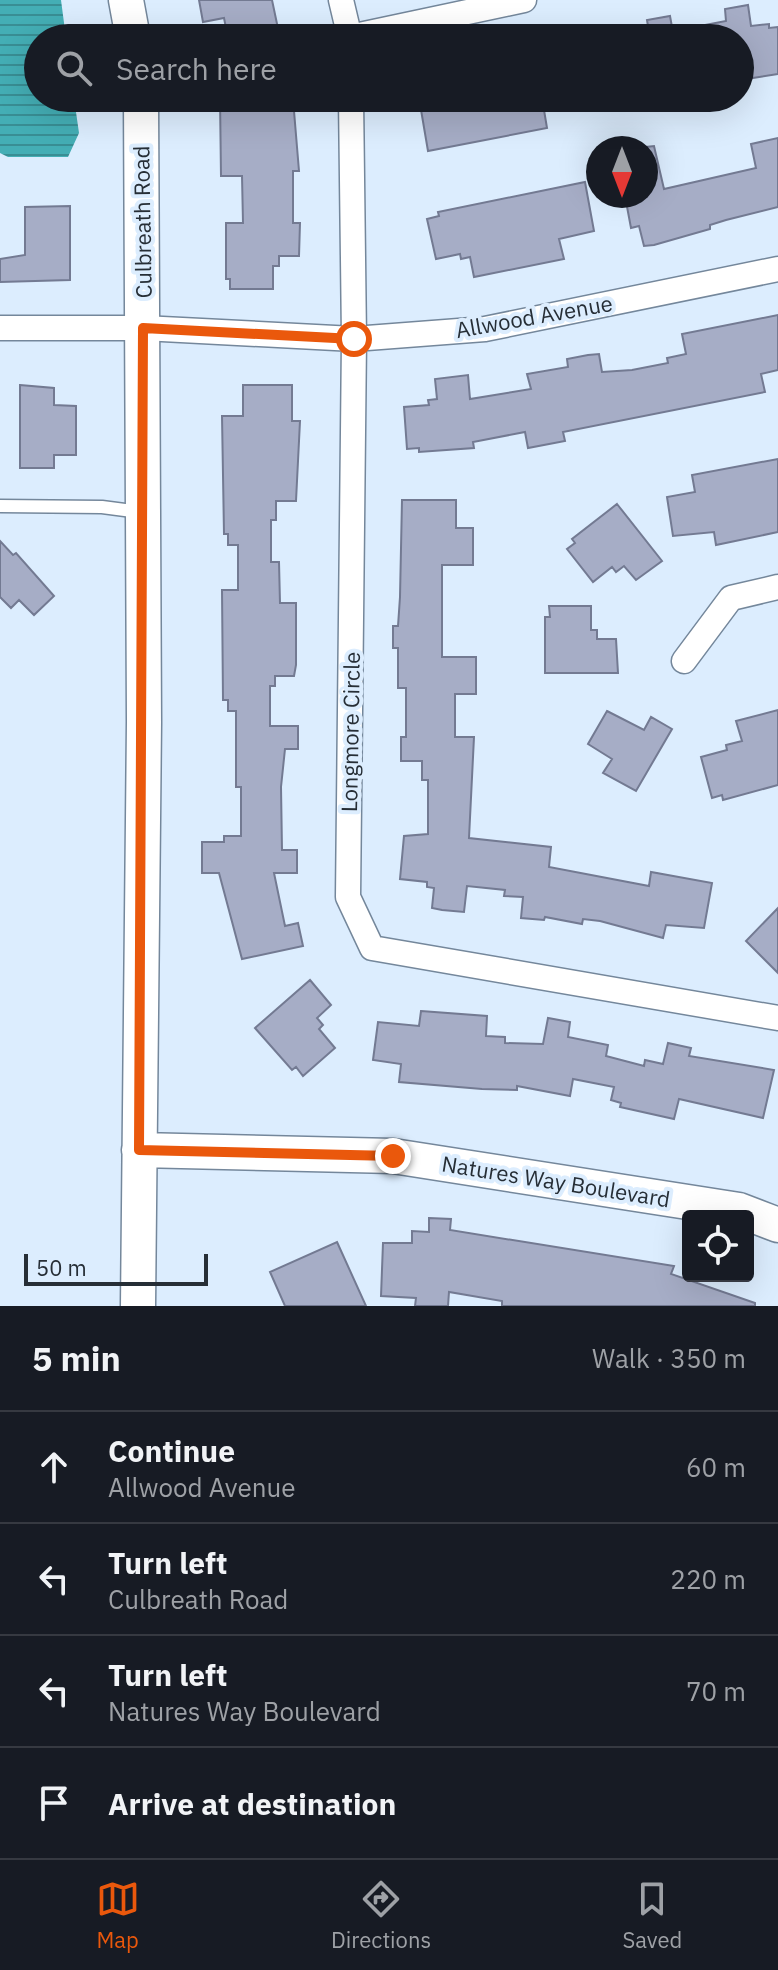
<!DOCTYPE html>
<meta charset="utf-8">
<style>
:root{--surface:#171b24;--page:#20242c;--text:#f1f3f6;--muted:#9ea1a6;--line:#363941;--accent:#ea580c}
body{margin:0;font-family:"IBM Plex Sans",sans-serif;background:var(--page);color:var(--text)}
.controls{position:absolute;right:24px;bottom:24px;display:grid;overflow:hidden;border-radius:8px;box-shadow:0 8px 32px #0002}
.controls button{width:72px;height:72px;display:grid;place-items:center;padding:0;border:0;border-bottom:2px solid var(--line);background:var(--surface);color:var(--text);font:40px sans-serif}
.compass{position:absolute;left:586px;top:136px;width:72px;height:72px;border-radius:50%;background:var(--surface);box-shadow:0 8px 32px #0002;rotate:180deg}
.scale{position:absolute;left:24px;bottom:20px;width:184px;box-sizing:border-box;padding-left:8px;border:4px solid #262e36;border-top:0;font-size:22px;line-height:28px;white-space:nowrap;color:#262e36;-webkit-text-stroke:6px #dcedfe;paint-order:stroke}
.stop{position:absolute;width:24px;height:24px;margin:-18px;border:6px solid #ea580c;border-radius:50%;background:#fff}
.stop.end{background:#ea580c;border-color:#fff;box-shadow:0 2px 8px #0008}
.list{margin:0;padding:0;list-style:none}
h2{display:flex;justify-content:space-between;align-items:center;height:104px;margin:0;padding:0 32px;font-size:34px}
h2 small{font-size:26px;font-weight:400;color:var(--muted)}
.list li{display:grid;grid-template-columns:52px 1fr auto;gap:24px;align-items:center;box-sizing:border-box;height:112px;padding:0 32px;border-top:2px solid var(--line)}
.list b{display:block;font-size:30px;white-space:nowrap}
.list p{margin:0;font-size:26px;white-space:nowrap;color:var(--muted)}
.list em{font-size:26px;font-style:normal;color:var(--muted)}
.icon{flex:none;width:44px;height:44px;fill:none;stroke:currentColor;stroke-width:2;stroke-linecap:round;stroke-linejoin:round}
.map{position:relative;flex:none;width:778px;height:1306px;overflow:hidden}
.search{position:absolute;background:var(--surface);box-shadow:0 8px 32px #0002;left:24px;right:24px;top:24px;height:88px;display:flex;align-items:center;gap:20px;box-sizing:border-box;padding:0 28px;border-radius:44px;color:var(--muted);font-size:30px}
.sheet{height:552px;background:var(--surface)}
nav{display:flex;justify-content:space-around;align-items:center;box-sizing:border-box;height:112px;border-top:2px solid var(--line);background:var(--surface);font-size:22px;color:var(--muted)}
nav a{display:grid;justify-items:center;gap:4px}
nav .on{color:var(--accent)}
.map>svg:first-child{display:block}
.water{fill:url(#water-rules)}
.building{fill:#a6adc6;stroke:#737a92;stroke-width:2}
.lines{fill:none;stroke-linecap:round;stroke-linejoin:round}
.lane-casing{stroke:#74879b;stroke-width:15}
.street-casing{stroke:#74879b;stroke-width:27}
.secondary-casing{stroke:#74879b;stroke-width:37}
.lane{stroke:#fff;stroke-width:12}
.street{stroke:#fff;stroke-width:24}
.secondary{stroke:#fff;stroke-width:34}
.route{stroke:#ea580c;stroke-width:10}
.labels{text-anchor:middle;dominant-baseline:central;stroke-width:8;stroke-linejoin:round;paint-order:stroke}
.street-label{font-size:22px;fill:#262e36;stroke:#dcedfe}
</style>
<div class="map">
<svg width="778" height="1306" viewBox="0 0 778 1306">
<defs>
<pattern id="water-rules" width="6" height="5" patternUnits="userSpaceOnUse" patternTransform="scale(2)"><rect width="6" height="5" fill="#44aeb5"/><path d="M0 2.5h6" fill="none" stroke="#398e94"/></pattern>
</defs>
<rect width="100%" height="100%" fill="#dcedfe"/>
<path class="water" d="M0,0h61l5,38h-28v60h36l5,35 -11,24h-60l-8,-4z"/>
<path class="building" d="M199,0h73l8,38h-52l-4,-20 -21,4z
M748,5l3,21 18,-2v4l9,-1v47l-38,6v-42h-50l-1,-10 37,-7 -1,-12z
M670,16l4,22h-24l-3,-18z
M220,98l73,1 6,72h-6v52h7l-1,33h-20v10h-6v23h-43v-10h-4v-56h17l-1,-47h-21z
M419,98h123l5,30 -119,23z
M778,138v69l-52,13 -16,5v4l-56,16 -10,1 -5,-20 -8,2 -6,-32h21v-49l8,-1 10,43 92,-21 -5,-24z
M585,182l9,49 -35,8 5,20 -90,18 -4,-20 -9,2 -1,-5 -24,5 -9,-40 12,-3 -1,-4z
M70,206v74l-70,2v-23l25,-4v-48z
M778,315v55l-17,4 4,18 -202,40 2,9 -37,7 -3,-16 -52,10 1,6 -55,4v-4l-12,1 -3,-42 25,-2 -1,-5 9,-1 -2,-20 33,-4 2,24 61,-10 -4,-15 41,-7 -1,-8 21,-4 11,-1 3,18 30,-2 36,-7 -1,-5 19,-4 -4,-20z
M20,385l34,3v17l22,1v49h-22v13h-34z
M243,385h49v36h8l-4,80h-20v19h-5v42h8l1,41h16v62l-2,11h-19v10h-5v40h28v23h-13l-4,38 1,63h15v23h-23l11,53 13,-3 5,23 -61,13 -23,-86h-17v-31h22v-6h17v-49h-5v-76h-8v-11h-5l-1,-110h16v-45h-10v-11h-4l-2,-118h21z
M778,459v73l-62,13 -2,-13 -41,4 -6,-39 28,-5 -3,-17z
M402,500h54v28h17v37h-31v92h34v37h-21v43h19l-5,101 82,9 -2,20 100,19 2,-14 61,11 -8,45 -38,-3 -3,13 -63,-17 -17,-2 -1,5 -37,-7 -1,3 -23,-2 2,-21 -19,-1 1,-6 -38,-4 -3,26 -22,-2 -10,-2 2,-20 -7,-1v-5l-27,-3 4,-43 24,-2v-54h-6v-19h-21v-24h5v-49h-8v-40h-5v-22h5l2,-29z
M617,504l45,57 -26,19 -12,-14 -8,6 -4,-5 -19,15 -26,-33 8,-6 -3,-4z
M0,541l13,14 3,-2 38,43 -20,19 -15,-15 -8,8 -11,-11z
M549,606h42v24h6v9h19l2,34h-73v-56h5z
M778,710v75l-55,15 -1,-5 -10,3 -11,-41 26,-7 -1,-5 16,-4 -6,-20z
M607,711l37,19 7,-13 21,12 -36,62 -33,-18 9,-14 -24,-15z
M778,908v65l-32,-32z
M310,980l21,25 -14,13 6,7 -4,4 16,19 -32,28 -7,-9 -4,3 -37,-42z
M421,1011l66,5 -1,20 19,1v6l38,1 5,-26 22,4 -2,15 40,8 -2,11 38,10 1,-6 18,4 5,-21 23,5 -2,8 85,14 -11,48 -84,-19 -5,20 -54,-12 1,-4 -10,-3 3,-13 -41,-8 -3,17 -53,-10v4l-35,-1 -83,-7 2,-18 -28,-4 5,-38 41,4z
M429,1218l22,1 -1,11 224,36 -3,8 84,29v3h-253v-5l-53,-9 -1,14h-33l1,-8 -35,-2 2,-53h29v-12l17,1z
M337,1242l29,64h-81l-15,-34z"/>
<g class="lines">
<g class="lane-casing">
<path id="lane" d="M0,506l102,1 38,5"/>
</g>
<g class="street-casing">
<path id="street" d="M341,0l9,38
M350,37l174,-37
M351,98l3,241 -6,558 24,51 406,70
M0,328h143l211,11 131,-10 293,-60
M684,661l47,-63 47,-11"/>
</g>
<g class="secondary-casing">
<path id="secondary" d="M126,0l7,38
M139,1150l254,6 346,54 39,15
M138,1306l6,-584 -3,-624"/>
</g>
<use href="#lane" class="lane"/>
<use href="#street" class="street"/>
<use href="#secondary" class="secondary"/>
</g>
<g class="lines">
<path class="route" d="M354,339l-211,-11 -4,822 254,6"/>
</g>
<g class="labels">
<g class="street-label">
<text transform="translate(142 222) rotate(-91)">Culbreath Road</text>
<text transform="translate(534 316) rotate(-10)">Allwood Avenue</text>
<text transform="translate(350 732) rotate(-89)">Longmore Circle</text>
<text transform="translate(556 1181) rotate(9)">Natures Way Boulevard</text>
</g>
</g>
</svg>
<div class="controls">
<button><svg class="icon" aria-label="locate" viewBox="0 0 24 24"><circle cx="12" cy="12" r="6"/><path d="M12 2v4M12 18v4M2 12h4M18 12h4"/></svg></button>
</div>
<svg class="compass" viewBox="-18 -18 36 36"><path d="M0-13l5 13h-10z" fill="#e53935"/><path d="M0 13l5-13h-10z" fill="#9ea1a6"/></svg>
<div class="scale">50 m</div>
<div class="stop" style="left:354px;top:339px"></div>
<div class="stop end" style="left:393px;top:1156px"></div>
<div class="search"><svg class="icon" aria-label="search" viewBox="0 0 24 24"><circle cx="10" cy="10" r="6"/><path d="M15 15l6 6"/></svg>Search here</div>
</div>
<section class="sheet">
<h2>5 min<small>Walk · 350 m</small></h2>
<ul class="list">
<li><svg class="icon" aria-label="ahead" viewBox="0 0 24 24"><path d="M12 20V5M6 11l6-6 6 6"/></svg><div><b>Continue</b><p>Allwood Avenue</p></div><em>60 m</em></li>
<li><svg class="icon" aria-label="left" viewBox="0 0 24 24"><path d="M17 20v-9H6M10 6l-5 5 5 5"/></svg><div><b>Turn left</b><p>Culbreath Road</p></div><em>220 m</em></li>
<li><svg class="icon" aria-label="left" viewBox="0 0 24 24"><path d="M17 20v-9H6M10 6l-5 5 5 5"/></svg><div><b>Turn left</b><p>Natures Way Boulevard</p></div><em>70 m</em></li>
<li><svg class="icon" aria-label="arrive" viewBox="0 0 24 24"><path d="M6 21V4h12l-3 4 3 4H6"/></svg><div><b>Arrive at destination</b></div></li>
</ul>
</section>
<nav>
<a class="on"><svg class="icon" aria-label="map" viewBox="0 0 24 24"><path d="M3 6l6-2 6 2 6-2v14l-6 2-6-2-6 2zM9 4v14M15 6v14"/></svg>Map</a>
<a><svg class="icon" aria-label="directions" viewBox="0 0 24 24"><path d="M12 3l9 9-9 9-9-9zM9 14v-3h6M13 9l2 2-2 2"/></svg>Directions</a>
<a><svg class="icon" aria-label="saved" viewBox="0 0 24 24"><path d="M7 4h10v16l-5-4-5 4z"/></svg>Saved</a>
</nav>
